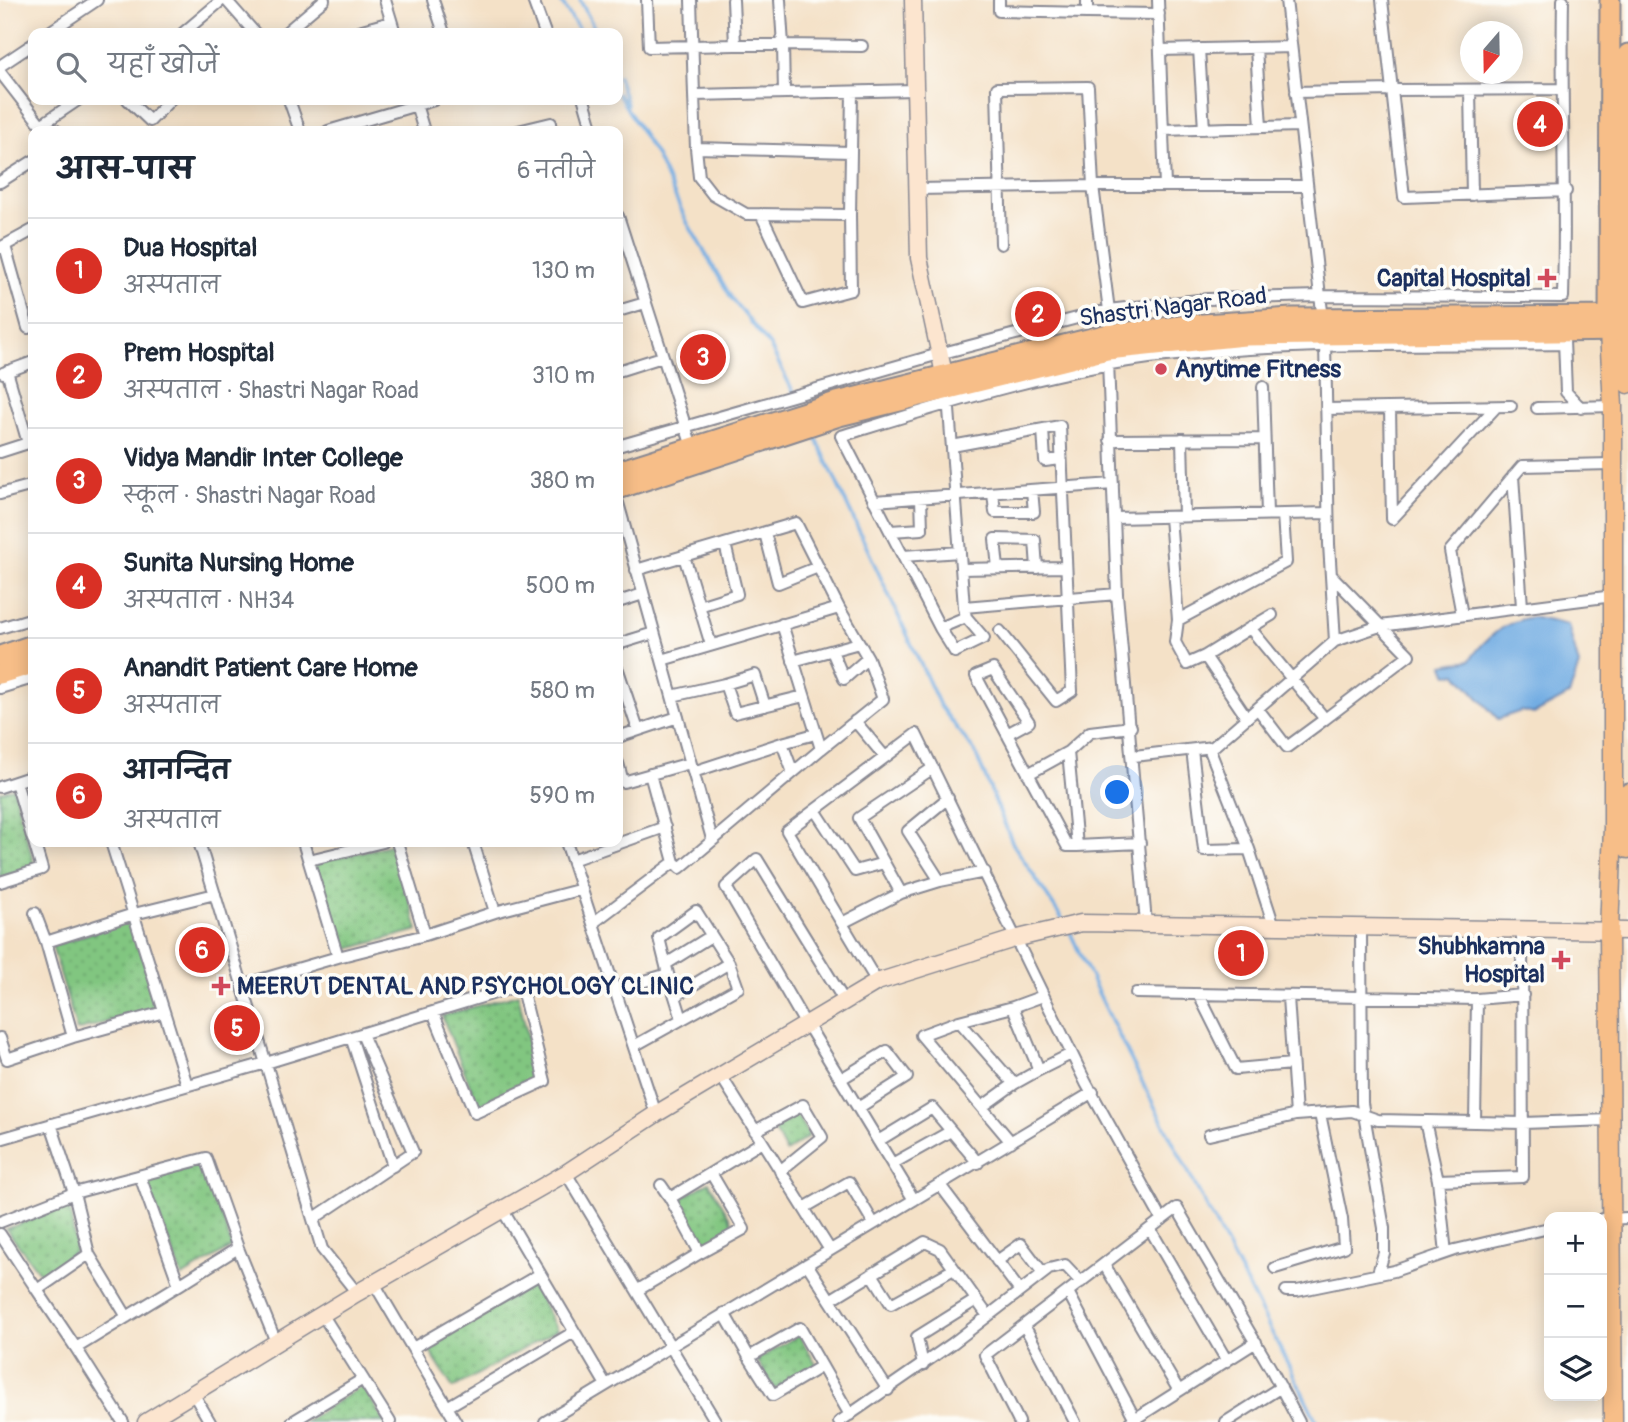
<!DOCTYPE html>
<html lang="hi">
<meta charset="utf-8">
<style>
:root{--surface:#fff;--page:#f2f2f3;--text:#1f2937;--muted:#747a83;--line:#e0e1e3;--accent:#d93025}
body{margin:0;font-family:Pangolin,"Playpen Sans Deva",sans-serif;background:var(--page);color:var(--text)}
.controls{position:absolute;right:21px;bottom:21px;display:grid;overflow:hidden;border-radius:14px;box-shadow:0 4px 18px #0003}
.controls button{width:63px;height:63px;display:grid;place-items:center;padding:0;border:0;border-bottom:2px solid var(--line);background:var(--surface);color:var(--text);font:35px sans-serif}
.compass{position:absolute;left:1460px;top:21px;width:63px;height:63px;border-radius:50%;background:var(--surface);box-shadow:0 4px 18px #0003;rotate:200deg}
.you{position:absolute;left:1118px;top:793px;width:24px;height:24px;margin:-18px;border:5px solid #fff;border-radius:50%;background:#1a73e8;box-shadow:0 0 0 10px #1a73e833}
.badge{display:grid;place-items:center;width:46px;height:46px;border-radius:50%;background:var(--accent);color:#fff;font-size:23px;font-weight:700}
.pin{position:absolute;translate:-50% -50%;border:4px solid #fff;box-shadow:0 2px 7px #0006}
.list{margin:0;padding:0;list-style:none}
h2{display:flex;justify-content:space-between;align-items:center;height:91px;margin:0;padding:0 28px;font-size:30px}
h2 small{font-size:23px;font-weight:400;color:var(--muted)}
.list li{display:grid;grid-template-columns:46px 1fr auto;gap:21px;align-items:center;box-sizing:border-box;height:105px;padding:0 28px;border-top:2px solid var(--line)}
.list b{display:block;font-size:26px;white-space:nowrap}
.list p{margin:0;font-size:23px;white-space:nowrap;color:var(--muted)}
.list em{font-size:23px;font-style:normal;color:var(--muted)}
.icon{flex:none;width:38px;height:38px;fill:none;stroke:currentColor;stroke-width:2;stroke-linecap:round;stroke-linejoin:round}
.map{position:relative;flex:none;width:1628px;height:1422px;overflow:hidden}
.search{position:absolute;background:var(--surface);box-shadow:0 4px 18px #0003;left:28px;top:28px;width:595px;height:77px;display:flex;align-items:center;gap:18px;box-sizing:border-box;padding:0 24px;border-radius:14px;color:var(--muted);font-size:26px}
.panel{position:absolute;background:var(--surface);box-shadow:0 4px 18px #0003;left:28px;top:126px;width:595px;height:721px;border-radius:14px}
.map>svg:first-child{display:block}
.park{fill:url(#park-dots);stroke:#4e7a6f;stroke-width:2}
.water{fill:#73ade3;stroke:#476ea0;stroke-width:2}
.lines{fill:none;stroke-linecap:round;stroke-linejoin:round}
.stream{stroke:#73ade3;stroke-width:3.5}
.street-casing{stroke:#888892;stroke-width:14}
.secondary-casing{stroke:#888892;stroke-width:19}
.primary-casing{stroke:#888892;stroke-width:21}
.highway-casing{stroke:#888892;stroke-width:23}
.street{stroke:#fff;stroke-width:10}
.secondary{stroke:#fce5cf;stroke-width:16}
.primary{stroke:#f7be88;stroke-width:18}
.highway{stroke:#f7be88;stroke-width:19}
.poi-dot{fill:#d1495b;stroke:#fdfcf7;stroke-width:2.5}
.labels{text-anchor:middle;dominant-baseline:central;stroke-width:7;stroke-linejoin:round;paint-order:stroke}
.poi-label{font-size:24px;font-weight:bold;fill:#1b2f5e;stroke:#fdfcf7;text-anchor:end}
.street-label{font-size:24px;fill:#1b2f5e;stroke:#fdfcf7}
</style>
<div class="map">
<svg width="1628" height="1422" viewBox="0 0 1628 1422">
<defs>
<pattern id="park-dots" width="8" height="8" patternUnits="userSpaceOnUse" patternTransform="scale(1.75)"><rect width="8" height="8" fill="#81c680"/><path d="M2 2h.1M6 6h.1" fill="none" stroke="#69a16c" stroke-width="1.8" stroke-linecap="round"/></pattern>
</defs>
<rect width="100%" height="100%" fill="#fdfcf7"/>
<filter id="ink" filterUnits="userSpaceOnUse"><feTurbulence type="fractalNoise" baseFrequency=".0143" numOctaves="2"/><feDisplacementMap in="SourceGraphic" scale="14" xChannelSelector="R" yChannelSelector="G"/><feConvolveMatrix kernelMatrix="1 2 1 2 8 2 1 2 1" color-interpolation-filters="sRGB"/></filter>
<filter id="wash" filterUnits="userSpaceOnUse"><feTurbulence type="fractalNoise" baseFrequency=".00686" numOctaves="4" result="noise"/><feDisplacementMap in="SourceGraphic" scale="28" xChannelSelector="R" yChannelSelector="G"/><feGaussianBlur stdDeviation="1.57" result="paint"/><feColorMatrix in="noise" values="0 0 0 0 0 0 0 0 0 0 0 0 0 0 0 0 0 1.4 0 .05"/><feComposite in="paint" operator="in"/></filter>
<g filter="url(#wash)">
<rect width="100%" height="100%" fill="#f4e1c7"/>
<path class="park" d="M13,788l22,79 -35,10v-85z
M394,844l24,86 -77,21 -27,-88z
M132,919l26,88 -81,24 -25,-85z
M518,994l19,85 -59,26 -36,-89z
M796,1114l13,22 -23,16 -12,-23z
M204,1164l28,83 -50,30 -37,-98z
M709,1182l26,45 -33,19 -25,-45z
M69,1205l7,45 -34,26 -36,-47z
M533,1285l24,45 -104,58 -28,-44z
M799,1335l18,31 -42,23 -18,-29z
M362,1386l23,36h-81z"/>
<path class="water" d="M1532,617l36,8 11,40 -10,30 -35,19 -13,-3 -23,8 -41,-45 -9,1 -4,-10 26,-5c15,-22 36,-39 62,-43z"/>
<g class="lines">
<path class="stream" d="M560,0l21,33
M580,0l17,33
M618,77l9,28
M618,94l37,60 32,68 45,77 38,47 30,59
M813,431l127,275 35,46 38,92 52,79
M1069,930c76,168 167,327 248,492"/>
</g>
</g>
<g filter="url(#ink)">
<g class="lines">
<g class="street-casing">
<path id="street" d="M226,0l29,33
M385,0l10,33
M433,0l11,33
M533,0l12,33
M647,0l2,47 86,-2
M691,0l3,95 221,-5
M733,0l2,45h48l-3,-45
M999,0v11l88,2
M1087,0v13l72,1
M1158,0l7,186
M48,33l49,-33
M183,33l39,-33
M285,33l39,-33
M362,33v-3l29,-8
M1256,48l5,79
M1199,49l5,80
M1160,50l131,-3
M0,66l33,-22
M0,72l41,53 37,-25
M1561,89l-169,1 12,107 162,-6
M1470,90l2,105
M1296,92l96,-2 -10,-90
M784,93l-1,-48 79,1
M694,95l2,53 155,4 1,-60
M128,100l22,21 20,-21
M289,100l11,31
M584,100l9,31
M415,101l9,30
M41,125l16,6
M1163,130l137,-4
M328,131l106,-31
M518,131l33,-8
M696,148l3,29 14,18 33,19 104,1 1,-63
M0,182l33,-21
M917,189l176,-3 19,148
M761,214l42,89 48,-13 -1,-75
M618,216l75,234
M1001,244l-4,-156 91,-1 5,99h214
M5,246l23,82
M0,248l33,-18
M618,311l27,-8
M1323,318l-3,-22 243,1c3,-99 -2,-198 0,-297
M1564,340l2,52 15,16
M1108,361l9,233 29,329
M618,371l44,-14
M3,373l30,-11
M1263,387l4,127
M948,396l16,211 153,-13
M1390,408l2,111 104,-112
M1537,408l76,-2
M1326,409l185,-3
M1043,429l2,32 16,-2
M1182,439l2,77
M1110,440l154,-1
M618,446l321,-92 169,-44 100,-11 112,-3 -34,-296
M952,446l108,-20 12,265 -16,10 -56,-70
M0,452l28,-9 -21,-72
M1513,476l9,131
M993,493l2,19h39l-2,-22
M0,494l33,-9
M874,501l239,-17
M618,503l94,336
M1170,517l8,103 108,-58 -3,-48
M1115,518l213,-5
M890,531l32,-2 -1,-31
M765,533l13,50 40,-16
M684,556l27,89
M903,556l57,-4
M998,568l-3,-29 40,1 2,28
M961,569l105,-2
M636,570l160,-47 43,85
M618,602l25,-8
M699,606l38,-12 -12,-50
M964,607l2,10 -26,11 -99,-192c104,-32 216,-68 325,-80 131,-15 266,-10 398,-12
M1462,615l-12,-64 72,-85 90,-2
M1178,620l-3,22 12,22 18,-8
M0,628l33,-10
M940,628l15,24 29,-14 -18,-21
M1250,628l22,-13
M1335,641l45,-15 233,-30
M618,644l36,-11
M832,651l12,28 24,-21
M662,660l177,-52 29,50 15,41 -62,50
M793,661l66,-18
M618,670l20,60
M0,688l33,-10
M672,696l53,-12
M765,706l-10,-31 -30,9 10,29 69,-17
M1247,718l-42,-62 45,-28 75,91 -38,28 -29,-38
M1325,719l84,-64 -78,-80
M855,721l30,36
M1131,727l-41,5 -22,20 9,94 63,-3
M1007,734l22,-12 -36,-53 -17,7c30,57 61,113 91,170h10
M618,737l60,-20
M782,743l33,-9
M1192,750l12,100 45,-1 -40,-101
M1134,756l79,-9 122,-106 -6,-97 -4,-201
M618,763l5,19 67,-19
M693,772l89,-29 10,27
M650,774l24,88 6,6 141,-119 -39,-125
M1028,774l40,-22
M16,782l17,58
M0,787l33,-11
M948,798l-40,33 32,50 45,-9
M815,810l40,61 29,-8
M111,842l76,243
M199,842l123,407 35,44
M303,842l35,115 87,-22 -28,-93
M566,842l90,272
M1249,849l25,77
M309,860l74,-18
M572,860l93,-33
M0,882l42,-13 -8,-27
M901,893l-42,-75 74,-50
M495,912l87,-23
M35,913l11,29
M593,923l81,-61
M842,923l59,-30 39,-12
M1361,928l1,175 22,125v25l-6,20
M425,935l70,-23 -22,-70
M666,964l45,-28
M668,974l14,45
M877,982l-90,-151 129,-97 170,349 76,137
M242,985l96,-28
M615,990l53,-16 -9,-36 37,-27 33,52 9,25 -104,58
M1136,993l341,6 46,-4
M1199,995l37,74 56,-5
M675,996l54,-33
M1288,997l8,118
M1013,1007l30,-11
M164,1012l-91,25 -27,-95 88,-28 81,-20
M959,1021l54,-14 26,63 -25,14
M807,1024l107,176
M806,1025l-80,-138 31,-28 88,143
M351,1037l42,129
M0,1038l7,21 66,-22
M1039,1070l32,-16
M721,1076l109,174
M841,1079l46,-28 20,26 -49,31
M982,1107l32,-23 -55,-63 -38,14 90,107
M1425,1121l13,59 8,73
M1475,1122l2,-123
M51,1124l23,69 132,-35 32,90 -59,37 -39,-109
M755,1131l48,-26 19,32 -42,34
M1209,1135l87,-20 56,-4 26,9 145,3 87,-3
M0,1139l266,-76 255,-78 24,96 -70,32 -42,-101
M878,1141l54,-33 46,55
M892,1164l59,-33
M566,1173l150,249
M1438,1180l85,-3 -1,-246
M661,1185l9,13 92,-56
M940,1185l80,106
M670,1198l30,55 44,-24 -33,-56
M804,1208l45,-26 25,42
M502,1209l104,176
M313,1219l100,-67 -51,-118
M1602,1219l26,-1
M0,1222l74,-29 15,61 -52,36 -37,-56
M1150,1229l77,132
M238,1248l38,94
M89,1254l38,63
M997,1261l24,-17 22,29
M807,1264l81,126
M1104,1264l75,127
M1275,1268l69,-21 -2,-28 -22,-105
M872,1274l19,30 63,-35
M374,1283l82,139
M37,1290l39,58 103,-63
M638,1290l62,-37
M1286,1291h11l97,-20 61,-21 94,-22
M1068,1292l67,127
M830,1300l95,-58 15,7 48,67
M724,1313l25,44 51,-29 50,87
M1024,1325l51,97
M76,1348l47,74
M413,1348l127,-74
M749,1357l24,38 49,-29
M923,1365l-6,-28 59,-37
M363,1379l27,43
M193,1393l17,29
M447,1407l127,-75
M292,1422l71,-43 -41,-65
M545,1422l548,-330
M839,1422l114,-79 96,-74 16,-4 16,17
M1019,1422l-34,-67 192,-147 94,161 28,53
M1130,1422l126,-80
M1226,1422l55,-35"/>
</g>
<g class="secondary-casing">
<path id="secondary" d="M913,0l6,258 25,116
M146,1422l211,-129 209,-120 90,-59 221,-132 137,-43 67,-16 547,8"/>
</g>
<g class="primary-casing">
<path id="primary" d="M1625,331l3,53
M1609,332l4,74v421l-4,105 4,490
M1628,793v56"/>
</g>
<g class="highway-casing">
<path id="highway" d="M1609,327l1,-327
M618,471l215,-68 271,-68 84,-10 103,-7 334,-2
M618,489l221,-73 268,-66 137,-14 381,-5 3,-277
M0,656l33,-11
M0,674l33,-10"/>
</g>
<use href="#street" class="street"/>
<use href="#secondary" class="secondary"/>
<use href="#primary" class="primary"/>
<use href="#highway" class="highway"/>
</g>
</g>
<g class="poi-dot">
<path d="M1543.5 267.5h7v7h7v7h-7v7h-7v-7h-7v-7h7z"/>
<circle cx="1161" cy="369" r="7"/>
<path d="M1557.5 949.5h7v7h7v7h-7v7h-7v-7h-7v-7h7z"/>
<path d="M217.5 975.5h7v7h7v7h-7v7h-7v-7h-7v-7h7z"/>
</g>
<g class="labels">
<g class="poi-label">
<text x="1531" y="278">Capital Hospital</text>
<text x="1175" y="369" text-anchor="start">Anytime Fitness</text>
<text x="1545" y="946">Shubhkamna<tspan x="1545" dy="28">Hospital</tspan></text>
<text x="237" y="986" text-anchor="start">MEERUT DENTAL AND PSYCHOLOGY CLINIC</text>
</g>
<g class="street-label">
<text transform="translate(1173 307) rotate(-7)">Shastri Nagar Road</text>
</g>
</g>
</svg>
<div class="controls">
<button>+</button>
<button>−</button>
<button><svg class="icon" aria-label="layers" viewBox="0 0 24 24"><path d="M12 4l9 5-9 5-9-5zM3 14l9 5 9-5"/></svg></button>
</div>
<svg class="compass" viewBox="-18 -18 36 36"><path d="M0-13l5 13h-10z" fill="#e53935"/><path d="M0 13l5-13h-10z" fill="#747a83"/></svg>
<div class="you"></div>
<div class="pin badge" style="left:1241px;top:953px">1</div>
<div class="pin badge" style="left:1038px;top:314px">2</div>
<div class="pin badge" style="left:703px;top:357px">3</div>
<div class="pin badge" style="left:1540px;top:124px">4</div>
<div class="pin badge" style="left:237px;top:1028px">5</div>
<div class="pin badge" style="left:202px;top:950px">6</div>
<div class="search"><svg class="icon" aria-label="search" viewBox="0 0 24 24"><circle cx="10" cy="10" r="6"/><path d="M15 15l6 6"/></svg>यहाँ खोजें</div>
<section class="panel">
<h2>आस-पास<small>6 नतीजे</small></h2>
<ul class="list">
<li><span class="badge">1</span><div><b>Dua Hospital</b><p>अस्पताल</p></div><em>130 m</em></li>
<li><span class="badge">2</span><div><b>Prem Hospital</b><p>अस्पताल · Shastri Nagar Road</p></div><em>310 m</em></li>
<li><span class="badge">3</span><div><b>Vidya Mandir Inter College</b><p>स्कूल · Shastri Nagar Road</p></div><em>380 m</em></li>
<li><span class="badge">4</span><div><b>Sunita Nursing Home</b><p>अस्पताल · NH34</p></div><em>500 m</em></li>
<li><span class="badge">5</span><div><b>Anandit Patient Care Home</b><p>अस्पताल</p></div><em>580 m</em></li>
<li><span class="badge">6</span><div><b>आनन्दित</b><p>अस्पताल</p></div><em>590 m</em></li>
</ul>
</section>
</div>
